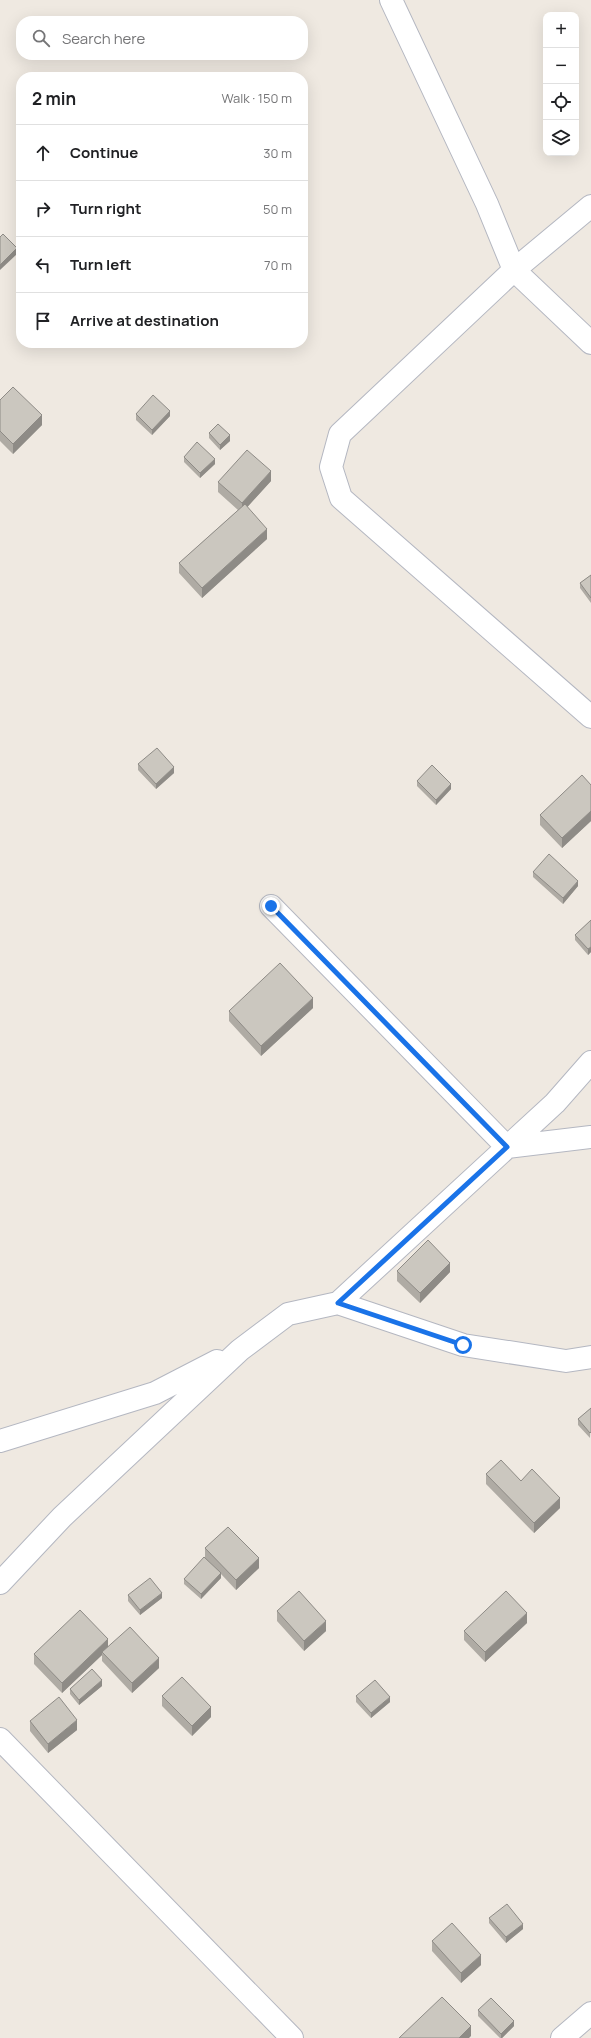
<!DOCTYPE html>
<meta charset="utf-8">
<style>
:root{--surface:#fff;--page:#f2f2f2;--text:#202124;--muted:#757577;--line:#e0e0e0}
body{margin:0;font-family:Manrope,sans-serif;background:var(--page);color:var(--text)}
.controls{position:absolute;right:12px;top:12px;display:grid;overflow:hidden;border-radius:8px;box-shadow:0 4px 16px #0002}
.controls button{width:36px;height:36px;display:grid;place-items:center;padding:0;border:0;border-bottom:1px solid var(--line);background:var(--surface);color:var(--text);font:20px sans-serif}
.stop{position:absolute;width:12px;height:12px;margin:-9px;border:3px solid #1a73e8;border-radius:50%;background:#fff}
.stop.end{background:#1a73e8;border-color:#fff;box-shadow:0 1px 4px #0008}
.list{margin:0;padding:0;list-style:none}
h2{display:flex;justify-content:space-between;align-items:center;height:52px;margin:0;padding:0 16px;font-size:17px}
h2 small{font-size:13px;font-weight:400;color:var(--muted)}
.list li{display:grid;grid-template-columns:26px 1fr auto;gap:12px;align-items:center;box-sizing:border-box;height:56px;padding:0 16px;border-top:1px solid var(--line)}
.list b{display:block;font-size:15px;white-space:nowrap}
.list em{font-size:13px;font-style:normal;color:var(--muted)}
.icon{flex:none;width:22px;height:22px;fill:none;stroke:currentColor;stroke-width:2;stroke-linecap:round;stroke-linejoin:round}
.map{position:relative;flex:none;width:591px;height:2038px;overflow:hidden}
.search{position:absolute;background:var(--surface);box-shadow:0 4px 16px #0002;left:16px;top:16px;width:292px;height:44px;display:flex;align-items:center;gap:10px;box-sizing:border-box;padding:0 14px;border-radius:16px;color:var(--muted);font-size:15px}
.panel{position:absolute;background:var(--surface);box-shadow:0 4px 16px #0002;left:16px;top:72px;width:292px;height:276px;border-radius:16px}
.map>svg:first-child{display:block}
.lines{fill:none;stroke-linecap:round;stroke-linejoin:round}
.minor-casing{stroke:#b4b7c1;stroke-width:24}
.minor{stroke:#fff;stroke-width:22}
.wall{fill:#afaba4}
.shaded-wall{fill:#8e8b86}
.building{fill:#cbc7bf;stroke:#8e8b86}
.route{stroke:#1a73e8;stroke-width:5}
</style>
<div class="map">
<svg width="591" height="2038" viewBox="0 0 591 2038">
<rect width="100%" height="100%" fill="#efe9e1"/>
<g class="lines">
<g class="minor-casing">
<path id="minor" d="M391,0l96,204 27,66 77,73
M591,206l-77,64 -174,164 -9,33 10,31 250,219
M271,906l236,241 84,-10
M338,1303l217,-200 36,-41
M0,1441l155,-48 62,-32
M0,1583l62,-66 178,-167 48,-36 50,-11 125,42 103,16 25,-4
M0,1739l292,299
M562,2038l29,-25"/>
</g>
<use href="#minor" class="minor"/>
</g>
<path class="wall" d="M0,400l42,25 -29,29 -13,-13z
M136,414l34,2 -18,19 -16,-15z
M209,433l21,8 -10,9 -11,-12z
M184,457l31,7 -15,14 -16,-16z
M271,481l-24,26 20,32 -65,59 -23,-25v-10l59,-53 -20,-18v-10z
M591,575v28l-11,-15v-5z
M138,764l36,9 -18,16 -18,-19z
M417,781l34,8 -15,16 -19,-19z
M591,785v36l-29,27 -22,-23v-10z
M533,872l45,14 -15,18 -30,-27z
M591,920v32l-3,3 -13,-15v-5z
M313,1008l-52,48 -32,-35v-10z
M397,1271l53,1 -30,31 -23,-22z
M591,1408l-1,30 -12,-13v-6z
M486,1474l35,7 39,27 -26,25 -48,-49z
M205,1548l54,20 -23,22 -15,-16v4l-20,21 -17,-15v-5l21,-21z
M128,1595l34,3 -22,17 -12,-14z
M277,1611l49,20 -22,20 -27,-30z
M527,1623l-42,39 -21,-22v-9z
M108,1646l51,22 -27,25 -30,-32v-6l-40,38 -28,-29v-10z
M102,1686l-23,19 -9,-11v-5z
M162,1696l49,21 -19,19 -30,-30z
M356,1696l34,6 -19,16 -15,-16z
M30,1721l47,9 -29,23 -18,-22z
M489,1918l34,11 -17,14 -17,-20z
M432,1941l49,24 -20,18 -29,-32z
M478,2010l36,16 -12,12h-2l-22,-22z"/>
<path class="shaded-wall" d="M17,248v6l-17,16v-5z
M170,411v5l-18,19v-5z
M42,415v10l-29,29v-10z
M230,435v6l-10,9v-5z
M215,459v5l-15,14v-5z
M271,471v10l-29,32v-10z
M267,529v10l-65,59v-10z
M174,767v6l-18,16v-5z
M451,784v5l-15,16v-5z
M591,811v10l-29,27v-10z
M578,881v5l-15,18v-6z
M591,947v5l-3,3v-6z
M313,998v10l-52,48v-10z
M450,1263v9l-30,31v-10z
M560,1498v10l-26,25v-10z
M259,1558v10l-23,22v-10z
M221,1573v5l-20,21v-5z
M162,1593v5l-22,17v-5z
M527,1613v10l-42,39v-10z
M326,1621v10l-22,20v-10z
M108,1639v10l-6,3v3l-40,38v-10z
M159,1658v10l-27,25v-10z
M102,1680v6l-23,19v-5z
M390,1697v5l-19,16v-5z
M211,1707v10l-19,19v-10z
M77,1720v10l-29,23v-9z
M523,1924v5l-17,14v-6z
M481,1955v10l-20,18v-10z
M514,2021v5l-12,12h-1v-4z
M471,2026v10l-2,2h-10z"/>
<path class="building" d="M3,234l14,14 -17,17v-28z
M13,387l29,28 -29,29 -13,-13v-31z
M153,395l17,16 -18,19 -16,-16z
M218,424l12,11 -10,10 -11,-12z
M197,442l18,17 -15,14 -16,-16z
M247,450l24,21 -29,32 -24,-21z
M245,504l22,25 -65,59 -23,-25z
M591,575v23l-11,-15z
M157,748l17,19 -18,17 -18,-20z
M432,765l19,19 -15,16 -19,-19z
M582,775l9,10v26l-29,27 -22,-23z
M549,854l29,27 -15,17 -30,-26z
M591,920v27l-3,2 -13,-14z
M280,963l33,35 -52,48 -32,-35z
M428,1240l22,23 -30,30 -23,-22z
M591,1408v24l-1,1 -12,-14z
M501,1460l20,21 11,-12 28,29 -26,25 -48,-49z
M228,1527l31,31 -23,22 -31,-32z
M204,1557l17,16 -20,21 -17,-15z
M150,1578l12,15 -22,17 -12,-15z
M299,1591l27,30 -22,20 -27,-30z
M506,1591l21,22 -42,39 -21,-21z
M80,1610l28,29 -46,44 -28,-29z
M130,1627l29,31 -27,25 -30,-31z
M92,1669l10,11 -23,20 -9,-11z
M182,1677l29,30 -19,19 -30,-30z
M375,1680l15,17 -19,16 -15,-17z
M59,1697l18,23 -29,24 -18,-23z
M507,1904l16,20 -17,13 -17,-19z
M452,1923l29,32 -20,18 -29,-32z
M442,1997l29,29 -12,12h-60z
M491,1998l23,23 -13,13 -23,-24z"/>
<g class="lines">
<path class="route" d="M271,906l236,241 -169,156 125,42"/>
</g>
</svg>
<div class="controls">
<button>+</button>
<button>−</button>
<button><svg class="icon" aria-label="locate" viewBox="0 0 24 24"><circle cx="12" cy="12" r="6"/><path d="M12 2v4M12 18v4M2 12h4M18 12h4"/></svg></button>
<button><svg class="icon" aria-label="layers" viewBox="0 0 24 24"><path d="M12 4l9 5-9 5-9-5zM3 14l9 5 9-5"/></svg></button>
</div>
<div class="stop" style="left:463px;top:1345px"></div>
<div class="stop end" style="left:271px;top:906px"></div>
<div class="search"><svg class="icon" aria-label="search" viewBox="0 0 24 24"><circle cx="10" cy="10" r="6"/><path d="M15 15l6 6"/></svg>Search here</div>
<section class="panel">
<h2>2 min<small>Walk · 150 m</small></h2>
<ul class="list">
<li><svg class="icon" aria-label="ahead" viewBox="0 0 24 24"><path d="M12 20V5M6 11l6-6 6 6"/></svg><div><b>Continue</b></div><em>30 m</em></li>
<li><svg class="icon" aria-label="right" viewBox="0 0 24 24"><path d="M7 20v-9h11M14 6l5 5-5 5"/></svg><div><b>Turn right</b></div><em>50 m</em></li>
<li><svg class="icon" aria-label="left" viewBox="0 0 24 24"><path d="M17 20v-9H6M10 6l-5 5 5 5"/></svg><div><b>Turn left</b></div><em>70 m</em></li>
<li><svg class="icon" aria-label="arrive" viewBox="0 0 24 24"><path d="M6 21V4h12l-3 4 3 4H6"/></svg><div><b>Arrive at destination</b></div></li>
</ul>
</section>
</div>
